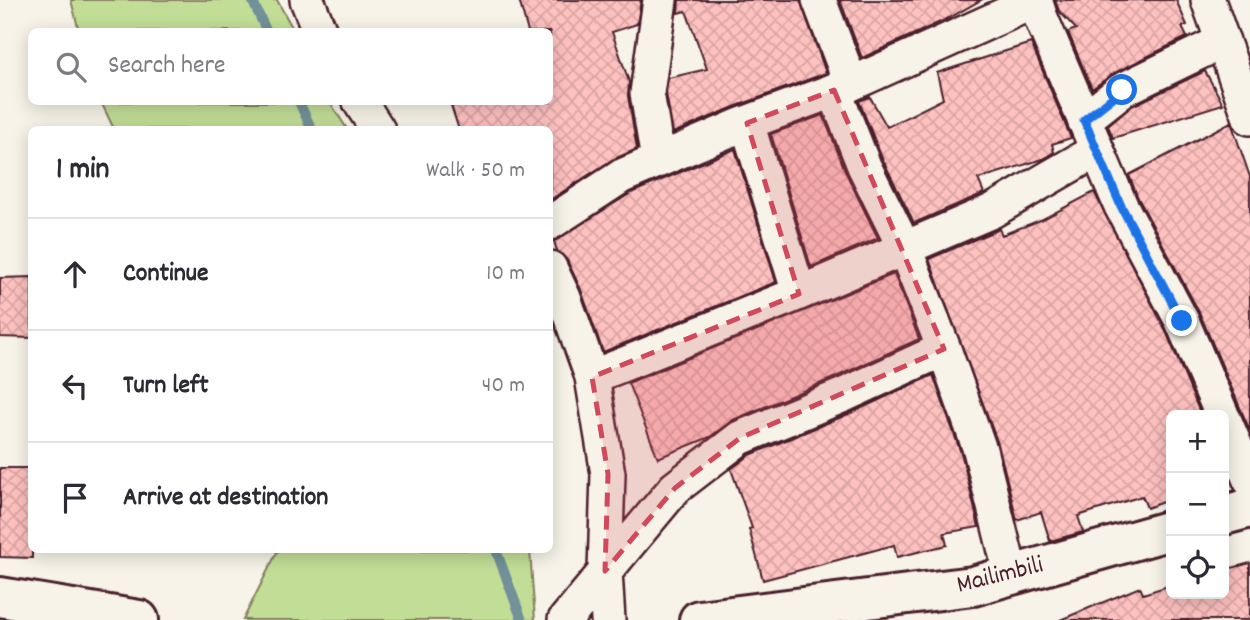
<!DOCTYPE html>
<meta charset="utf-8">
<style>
:root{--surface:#fff;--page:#f2f2f3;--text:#2b2b33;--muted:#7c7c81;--line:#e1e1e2}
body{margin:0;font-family:Dekko,sans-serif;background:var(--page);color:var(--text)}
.controls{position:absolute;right:21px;bottom:21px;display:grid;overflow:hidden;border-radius:10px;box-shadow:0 4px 18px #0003}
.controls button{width:63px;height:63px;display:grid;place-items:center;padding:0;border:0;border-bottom:2px solid var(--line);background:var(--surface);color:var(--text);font:35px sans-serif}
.stop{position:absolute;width:21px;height:21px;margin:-16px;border:5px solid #1a73e8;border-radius:50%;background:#fff}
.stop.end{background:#1a73e8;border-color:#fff;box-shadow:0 2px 7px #0008}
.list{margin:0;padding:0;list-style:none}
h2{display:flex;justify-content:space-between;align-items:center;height:91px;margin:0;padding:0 28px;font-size:30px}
h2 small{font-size:23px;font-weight:400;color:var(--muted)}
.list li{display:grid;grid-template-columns:46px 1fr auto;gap:21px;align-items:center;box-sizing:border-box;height:112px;padding:0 28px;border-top:2px solid var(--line)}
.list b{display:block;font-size:26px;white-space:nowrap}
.list em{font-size:23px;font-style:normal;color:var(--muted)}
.icon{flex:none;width:38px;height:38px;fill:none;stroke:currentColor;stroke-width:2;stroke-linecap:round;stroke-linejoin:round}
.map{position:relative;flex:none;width:1250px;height:620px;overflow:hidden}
.search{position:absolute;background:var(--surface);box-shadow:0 4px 18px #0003;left:28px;top:28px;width:525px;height:77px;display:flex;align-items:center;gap:18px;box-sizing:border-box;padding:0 24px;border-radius:10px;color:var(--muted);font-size:26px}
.panel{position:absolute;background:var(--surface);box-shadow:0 4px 18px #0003;left:28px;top:126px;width:525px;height:427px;border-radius:10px}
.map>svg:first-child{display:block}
.green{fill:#c2de96;stroke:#867e60;stroke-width:2}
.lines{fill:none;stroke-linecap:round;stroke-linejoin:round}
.stream{stroke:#729199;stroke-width:10}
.building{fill:url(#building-cross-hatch);stroke:#4a1f2b;stroke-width:2}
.street-casing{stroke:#4a1f2b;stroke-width:38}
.secondary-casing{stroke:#4a1f2b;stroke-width:44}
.street{stroke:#f7f3e8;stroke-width:33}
.secondary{stroke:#f7f3e8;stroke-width:38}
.route{stroke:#1a73e8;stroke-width:9}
.marked{fill:#d1495b;fill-opacity:0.2;stroke:#d1495b;stroke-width:5;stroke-dasharray:14 9;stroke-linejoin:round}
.labels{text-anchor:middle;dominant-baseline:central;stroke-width:5;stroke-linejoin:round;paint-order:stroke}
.street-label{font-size:26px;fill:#4a1f2b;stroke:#f7f3e8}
</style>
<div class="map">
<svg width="1250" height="620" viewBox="0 0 1250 620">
<defs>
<pattern id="building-cross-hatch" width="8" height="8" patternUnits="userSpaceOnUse" patternTransform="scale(1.75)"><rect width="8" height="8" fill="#fdc1bf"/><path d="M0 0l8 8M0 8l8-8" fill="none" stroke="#daa5a4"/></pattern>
</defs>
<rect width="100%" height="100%" fill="#f7f3e8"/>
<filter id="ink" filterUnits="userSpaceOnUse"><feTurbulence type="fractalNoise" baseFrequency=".0143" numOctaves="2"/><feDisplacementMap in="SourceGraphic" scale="14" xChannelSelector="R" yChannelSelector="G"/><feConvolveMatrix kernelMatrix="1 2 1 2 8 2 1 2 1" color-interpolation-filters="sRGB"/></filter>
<g filter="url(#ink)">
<path class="green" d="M71,0h206l17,31h-215z
M101,102h229l17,27h-233z
M278,550h252l5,70h-292z"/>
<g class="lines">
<path class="stream" d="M252,0l15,32
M299,102l13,28
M496,550l26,70"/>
</g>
<path class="building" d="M519,0h122l-4,24 -25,8 17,50 -1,14 9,53 -25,11 -62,40v-70h-91l-9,-28h100v-70h-22z
M679,0h121l26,73 -92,34 -61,26 -7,-40 2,-15 39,-9 -21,-58 -8,2z
M840,0h141l-32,18 -87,40z
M1055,0h121l11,25 -5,2 5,10 -73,36 -22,16 -24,-57 8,-3 -17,-18z
M1031,43l40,95 -19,6 2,8 -11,7 -65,20 6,14 -70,30 -32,-65 -23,-57 11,-4 17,30 56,-28 -6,-26z
M1205,71l18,33 -110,34 -5,-12 24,-20z
M823,115l24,60 31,63 -67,29 -40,-133z
M1231,122l19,55v254l-51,-119 -61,-114 -9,-23z
M735,149l41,133 -173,70 -22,-62 -14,-30 -10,-9 -3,-10 77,-48z
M1094,192l71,137 36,86h-30v84l-24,9 -5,-12 -64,20 5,16 -33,9 -9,-29 -24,8 -19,-76 -69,-185 70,-30 3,6 41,-16z
M894,274l25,65 -83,38 -103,43 -23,17 -52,21 -30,-75z
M32,277v61l-32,-1v-59z
M933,375l29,81 17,71 -35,6 3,12 -50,12 -3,-12 -131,35 -14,-51 3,-1 -21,-59 19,-14 101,-42z
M0,468h32v90l-32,-1z
M1250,563v57h-190l80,-33 3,7 28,-9v9h53v-24z"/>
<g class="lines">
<g class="street-casing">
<path id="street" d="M307,0l13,32
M819,0l32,84
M1035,0l6,18 80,188 61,115 40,94
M1208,0l42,118
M834,90l30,76 41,83 39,100 36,101 31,125
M360,102l18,28
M1084,120l38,-30 101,-49
M747,123l52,170
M658,160l-11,-67 13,-93
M550,223l72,-47 119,-51 110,-41 184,-83
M550,268l14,30 28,79 16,97 -3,97 3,49
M592,377l198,-80 202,-86 105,-61
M1224,419l26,61
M565,620l110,-132 65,-50 104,-43 100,-46"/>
</g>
<g class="secondary-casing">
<path id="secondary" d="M1224,515l26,-7
M0,597l139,23
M699,620l274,-34 198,-56"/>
</g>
<use href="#street" class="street"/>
<use href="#secondary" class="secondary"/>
</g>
</g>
<g class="lines" filter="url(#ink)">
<path class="route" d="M1122,90l-38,30 37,86 61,115"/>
</g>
<path class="marked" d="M834,90l110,259 -204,89 -65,50 -70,83 3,-97 -16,-97 207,-83 -52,-171z"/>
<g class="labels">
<g class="street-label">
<text transform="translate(1000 576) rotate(-14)">Mailimbili</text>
</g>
</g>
</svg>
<div class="controls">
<button>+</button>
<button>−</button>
<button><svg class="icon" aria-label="locate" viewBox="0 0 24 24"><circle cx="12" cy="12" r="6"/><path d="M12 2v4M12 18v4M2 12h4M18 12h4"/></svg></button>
</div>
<div class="stop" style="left:1122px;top:90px"></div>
<div class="stop end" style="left:1182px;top:321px"></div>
<div class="search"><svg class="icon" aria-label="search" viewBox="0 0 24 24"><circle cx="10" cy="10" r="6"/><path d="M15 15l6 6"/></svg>Search here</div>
<section class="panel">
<h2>1 min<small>Walk · 50 m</small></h2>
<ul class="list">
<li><svg class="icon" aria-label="ahead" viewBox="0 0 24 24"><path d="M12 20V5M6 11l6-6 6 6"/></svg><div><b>Continue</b></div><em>10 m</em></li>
<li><svg class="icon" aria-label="left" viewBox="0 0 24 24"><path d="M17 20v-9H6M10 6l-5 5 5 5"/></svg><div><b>Turn left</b></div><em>40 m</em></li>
<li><svg class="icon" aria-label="arrive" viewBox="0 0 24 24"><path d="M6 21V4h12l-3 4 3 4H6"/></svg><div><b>Arrive at destination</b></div></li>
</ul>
</section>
</div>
